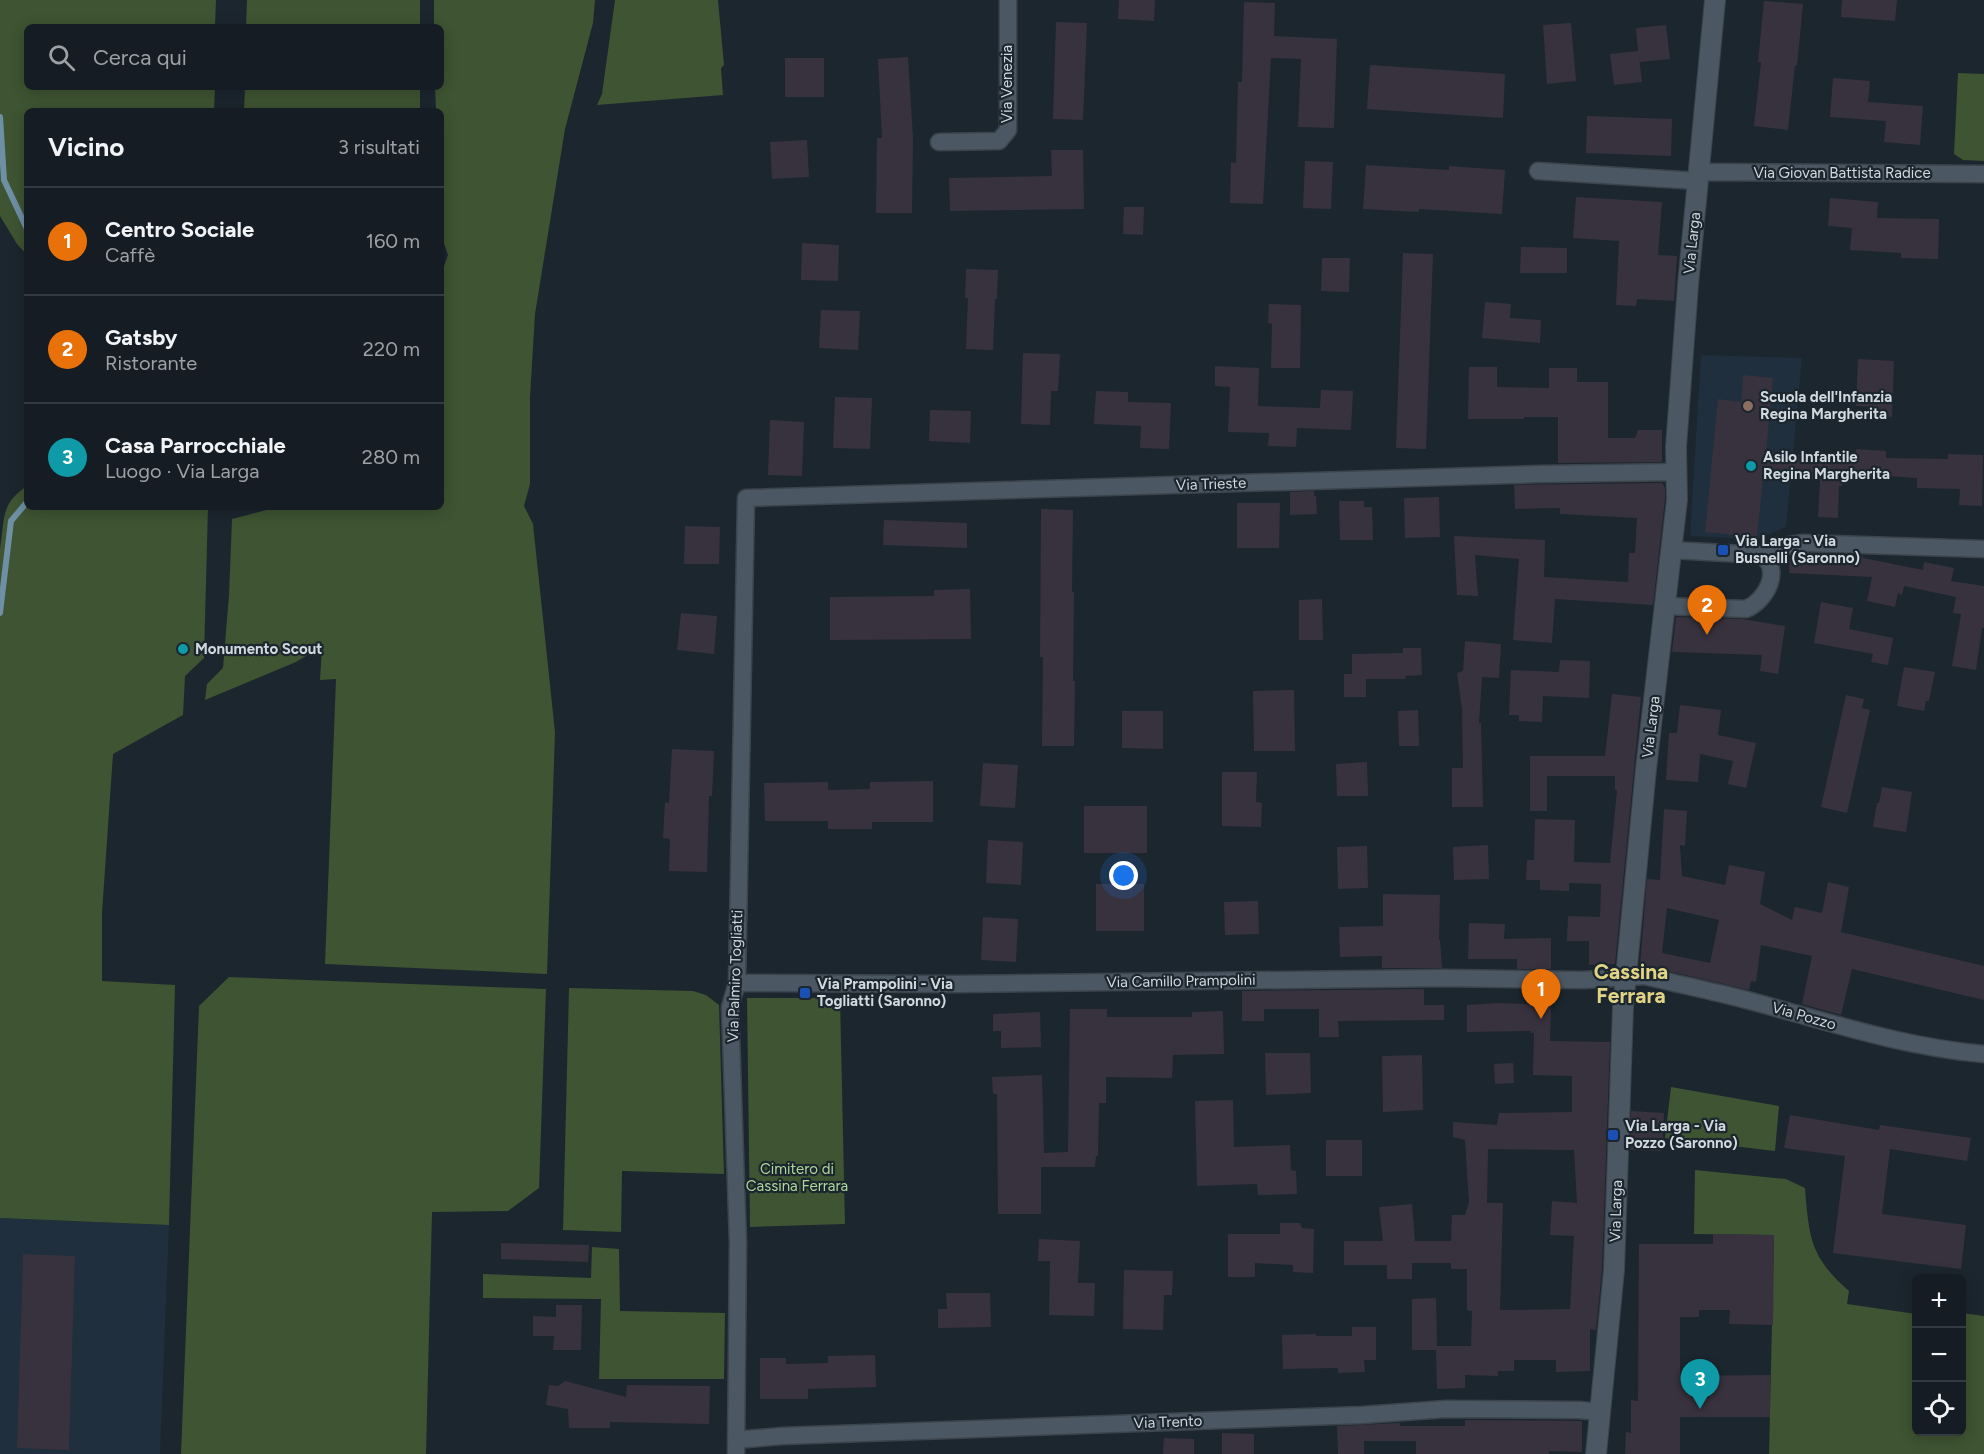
<!DOCTYPE html>
<html lang="it">
<meta charset="utf-8">
<style>
:root{--surface:#151c23;--page:#222930;--text:#f1f3f6;--muted:#9da1a6;--line:#343a41;--accent:#ceb838}
body{margin:0;font-family:Figtree,sans-serif;background:var(--page);color:var(--text)}
.controls{position:absolute;right:18px;bottom:18px;display:grid;overflow:hidden;border-radius:9px;box-shadow:0 3px 15px #0003}
.controls button{width:54px;height:54px;display:grid;place-items:center;padding:0;border:0;border-bottom:2px solid var(--line);background:var(--surface);color:var(--text);font:30px sans-serif}
.you{position:absolute;left:1124px;top:876px;width:21px;height:21px;margin:-15px;border:4px solid #fff;border-radius:50%;background:#1a73e8;box-shadow:0 0 0 9px #1a73e833}
.badge{display:grid;place-items:center;width:39px;height:39px;border-radius:50%;background:var(--accent);color:#fff;font-size:20px;font-weight:700}
.pin{position:absolute;translate:-50% -50px;filter:drop-shadow(0 2px 3px #0008)}
.pin::after{content:'';position:absolute;top:32px;width:21px;height:18px;background:inherit;clip-path:polygon(0 0,100% 0,50% 100%)}
.list{margin:0;padding:0;list-style:none}
h2{display:flex;justify-content:space-between;align-items:center;height:78px;margin:0;padding:0 24px;font-size:26px}
h2 small{font-size:20px;font-weight:400;color:var(--muted)}
.list li{display:grid;grid-template-columns:39px 1fr auto;gap:18px;align-items:center;box-sizing:border-box;height:108px;padding:0 24px;border-top:2px solid var(--line)}
.list b{display:block;font-size:22px;white-space:nowrap}
.list p{margin:0;font-size:20px;white-space:nowrap;color:var(--muted)}
.list em{font-size:20px;font-style:normal;color:var(--muted)}
.icon{flex:none;width:33px;height:33px;fill:none;stroke:currentColor;stroke-width:2;stroke-linecap:round;stroke-linejoin:round}
.map{position:relative;flex:none;width:1984px;height:1454px;overflow:hidden}
.search{position:absolute;background:var(--surface);box-shadow:0 3px 15px #0003;left:24px;top:24px;width:420px;height:66px;display:flex;align-items:center;gap:15px;box-sizing:border-box;padding:0 21px;border-radius:9px;color:var(--muted);font-size:22px}
.panel{position:absolute;background:var(--surface);box-shadow:0 3px 15px #0003;left:24px;top:108px;width:420px;height:402px;border-radius:9px}
.map>svg:first-child{display:block}
.built{fill:#1f2f3d}
.green{fill:#3e5432}
.lines{fill:none;stroke-linecap:round;stroke-linejoin:round}
.stream{stroke:#6e8fa4;stroke-width:6}
.building{fill:#38323e;fill-rule:evenodd}
.minor-casing{stroke:#3b434b;stroke-width:19}
.tertiary-casing{stroke:#3b434b;stroke-width:22}
.minor{stroke:#4b5762;stroke-width:16}
.tertiary{stroke:#4b5762;stroke-width:20}
.education-dot{fill:#8d6e63;stroke:#1c262f;stroke-width:2}
.culture-dot{fill:#0f9aa8;stroke:#1c262f;stroke-width:2}
.transit-dot{fill:#1a4fb4;stroke:#1c262f;stroke-width:2}
.labels{text-anchor:middle;dominant-baseline:central;stroke-width:4.5;stroke-linejoin:round;paint-order:stroke}
.street-label{font-size:15px;fill:#d1d8de;stroke:#1c262f}
.poi-label{font-size:15px;font-weight:bold;fill:#d1d8de;stroke:#1c262f;text-anchor:start}
.park-label{font-size:15px;fill:#afd799;stroke:#1c262f}
.district-label{font-size:21px;font-weight:bold;fill:#e1d485;stroke:#1c262f}
</style>
<div class="map">
<svg width="1984" height="1454" viewBox="0 0 1984 1454">
<rect width="100%" height="100%" fill="#1c262f"/>
<path class="built" d="M1701,355l101,3 -16,169 -28,12 -68,-3z
M0,1218l169,7 -9,229h-160z"/>
<path class="green" d="M0,0h216l-1,27h-188v60h188l-1,24h-187v144l-10,-11 -17,-28z
M247,0h173v27h-174z
M434,0h161l-2,23 -28,106 -30,185 -5,83v87l-6,22 9,18 22,208 -8,242 -222,-10 11,-285 -16,1 2,-34 -26,16 -91,38 2,-16 16,-16 6,-73 3,-76 46,-12h163v-232l7,-20 -7,-21v-123h-5l-1,-24h6v-60h-7z
M615,0h103l6,65 -3,3 2,27 -126,10 5,-11z
M1958,73l26,1v87l-21,-1 -9,-6z
M245,87h175v24h-176z
M27,486v21h181l-4,151 -19,18 -2,39 -70,39 -11,159v68l73,4 -6,240 -169,-7v-670c5,-29 0,-44 27,-62z
M229,977l317,12 -7,199 -31,23 -76,1 -6,242h-245l18,-448z
M569,988l124,3 13,4 13,10 5,169 -102,-3 -1,61 -58,-2z
M747,998h93l5,226 -95,3z
M1671,1087l108,19 -4,45 -110,-13z
M1695,1170l91,9 19,9c4,49 5,69 44,103l-2,13 69,10v118h46v-119l22,3v138h-215l5,-219 -80,-1z
M592,1247l27,2 1,62 105,2 -1,66h-125l2,-80 -118,-1v-24l108,4z"/>
<g class="lines">
<path class="stream" d="M0,117l4,63 23,49
M0,613l11,-92 16,-19"/>
</g>
<path class="building" d="M1119,0h36l-1,21 -36,-2z
M1842,0h55l-2,21 -54,-4z
M1764,1l39,3 -6,62 -2,-1 -7,65 -34,-4 7,-64h-3z
M1244,2l31,1 -1,33 63,3 -3,89 -36,-1 3,-68 -30,-1 -8,146 -33,-1 1,-41 5,1 2,-81h4z
M1056,22l31,1 -4,97 -30,-1z
M1571,23l5,58 -29,3 -4,-59z
M1666,25l4,34 -30,3 -1,-5 3,25 -28,3 -4,-31 28,-3 -2,-23z
M908,57l5,81 -1,75h-36l1,-75h5l-4,-79z
M785,58h39v39h-39z
M1370,65l135,9 -2,44 -136,-9z
M1833,78l37,3 -2,21 55,4 -3,39 -36,-3 2,-21 -56,-4z
M1587,116l85,3 -1,37 -85,-3z
M807,140l2,37 -37,2 -2,-37z
M1051,150h32l1,59 -134,2 -1,-33 103,-2z
M1305,161l28,1 -2,47 -28,-1z
M1366,165l83,5v-4l56,4 -3,44 -83,-5v3l-56,-3z
M1576,197l86,5 -4,53 19,1 -3,45 -37,-2 -1,7 -20,-1 3,-64 -46,-3z
M1830,198l48,4 -1,16 62,1 -1,40 -37,-1v-5l-51,-3 2,-22 -24,-2z
M1124,207h20l-1,28 -20,-1z
M802,243l37,2 -1,36 -37,-1z
M1521,247l46,1v25h-47z
M1403,253l30,1 -7,195 -30,-1z
M1322,258h28l-1,34 -28,-1z
M966,269l32,1 -1,29h-2l-2,51 -27,-1 2,-51h-3z
M1485,302l26,2 -1,14 31,2 -1,23 -58,-5z
M1269,304l32,1 -1,63h-29l1,-44 -4,-1z
M821,310l39,1 -2,39 -39,-2z
M1023,353l37,1 -2,37h-7l-1,34 -29,-1z
M1858,359l36,2 -2,56 -17,-1 1,-9 -20,-1z
M1215,366l44,2 -1,38 62,2 1,-18 32,1 -2,39 -54,-2 -1,19 -28,-1 1,-13 -41,-1 2,-45 -15,-1z
M1469,367h28v20l52,1v-20h28v14h31v56h27l3,-8h24v32l-104,1v-46h-34v2h-56z
M1743,375l30,3 -7,74 37,3v-3l16,1v3l36,2 1,-9 30,2v7l62,1v-5l35,1 -1,51 -23,-1 1,-16 -43,-1v-10l-74,-5 -1,13h-3l-1,32 -20,-1 2,-37 -29,-2 -1,3 -27,-2 -6,58 -52,-5 13,-133 23,3z
M1096,391l32,1v10l43,1 -2,46 -29,-1 1,-22 -47,-2z
M835,397l37,1 -2,51 -37,-1z
M930,410l41,1 -1,32 -41,-2z
M770,420l34,2 -2,54 -34,-1z
M1662,483l3,5v11l-12,106 -98,-6 -3,44 -39,-3 6,-81 -44,-4 3,41 -21,-1 -3,-59 91,4 -1,37 84,5 1,-29h6l2,-35 -77,-4v-6l-45,1 -1,-24z
M1314,491v5h2l1,18 -27,1v-23z
M1439,497l1,40 -35,1 -1,-40z
M1339,501h25v6h8l1,33h-33z
M1237,503h43l-1,45h-42z
M1041,509l32,1 -1,82h2l-1,89h2l-1,65h-32l1,-89h-3z
M884,520l83,3v25l-84,-3z
M685,526l35,1 -1,37h-35z
M1804,554l59,2v2l60,12 1,-8 30,6 -3,13 33,5v42h-2l-6,42 -24,-4 9,-52 -8,-1 3,-16 -52,-11 -2,9 -4,-2 -3,14 -28,-6 5,-24 -83,-4 1,-17z
M970,589l1,50 -141,1v-43l104,-1v-6z
M1322,599l1,41h-24v-40z
M1821,602l32,6 -4,21 44,9 -5,27 -17,-3 2,-8 -59,-11z
M681,613l36,3 -3,38 -37,-4z
M1676,617l66,2 43,7 -7,48 -18,-3 2,-16 -90,-3z
M1465,641l36,3 -2,34 -17,-1 -3,46h2l2,84h-31v-39h11l-1,-59 -5,-36 6,-2z
M1403,648h18l1,27 -17,1 1,3h-40v18h-22v-23h8v-20l51,-1z
M1560,660l30,1 -1,37 -46,-2 -1,26 -23,-1v-6h-10l2,-45 48,2z
M1904,667l31,5 -6,29h-3l-2,10 -27,-5z
M1294,690l1,61h-41l-1,-60z
M1612,694l29,3 -26,267 -26,1v-24h-22l1,-25 32,1 1,-33 -32,-1v8l-29,-1v-10h-14l1,-20h7l1,-41 40,1 -1,42 36,1 7,-73h-2v-14h-68v35h-17v-55h75z
M1846,695l18,4 -2,9 8,2 -23,103 -26,-6z
M1680,705l41,5 -3,25 38,8 -10,45 -18,-4 5,-23 -33,-7 -2,28 -32,-2 3,-47h8z
M1418,710l1,36h-20l-1,-35z
M1122,711h41v38l-41,-1z
M672,749l42,2 -2,45h-3l-2,76 -38,-1 1,-32 -7,-1 2,-36 4,1z
M1367,762l1,34h-31l-1,-32z
M983,763l35,2 -3,43 -35,-2z
M1222,772h35l-1,30 6,1 -1,24 -39,-1z
M933,781v41h-61v7h-44v-8h-63l-1,-38 64,-1v8l42,-1v-7z
M1882,787l30,5 -6,40 -33,-5 4,-24h2z
M1084,806h63v47h-63z
M1664,809l23,2 -2,35 -5,-1 2,31 43,9 4,-20 36,7 -5,32 32,16 3,-13 27,6 6,-31 21,5 -8,45 143,34v34l-132,-31 -11,46 -39,-11 10,-48 -51,-11 -5,37 -5,-1 -2,9 -102,-24h-7l7,-87 13,1zM1667,908l52,12 -9,43 -48,-10z
M988,840l35,2 -2,43 -35,-2z
M1488,845l1,34 -35,1 -1,-33z
M1367,846l1,42 -30,1 -1,-42z
M1096,884h48v47h-48z
M1383,894l57,1 -1,45h1l2,28h-60v-12l-42,1 -1,-30 44,-1z
M1258,901l1,33 -34,1 -1,-33z
M983,917l35,2 -2,43 -35,-2z
M1469,923l36,1 -1,15 47,-1v31h-34v-10h-49z
M1424,989v16h20v15l-106,1 1,16h-20v-28h-55v12h-22v-30z
M1498,1003l53,2 -1,36 60,1 -8,227 -6,61 -6,-1v42l-34,1v-12h-42v11h-16v5l-33,-1v13l-28,1 -1,-39h-24v-51l24,-1 1,48h34l1,-35 -5,-1v-41h-16v-6h-39v16h-25v-14h-43v-24h39l-4,-34 33,-3 3,37h36l1,-26h13l4,-13 -4,-62 -12,-3v-15l44,3 2,-12 73,-1v-36l-39,-1 1,-42h-3v-2l-64,1v-27zM1488,1149l86,1 3,53 -25,-2 -2,34 24,1 -4,73 -70,1 3,-107h-16z
M1070,1009h37v8h85v-5l31,-1 1,43 -51,1 -1,23 -66,-1v26h-7l-1,53h-2l-1,11h-54v47h-43l-1,-120h-4l-1,-17 50,-2 2,78 24,-1z
M1040,1012l1,35 -40,1v-17h-8v-17z
M1265,1053h45l1,40 -45,2z
M1422,1055l1,55 -40,2 -1,-56z
M1513,1063l1,20 -19,1 -1,-20z
M1233,1100l1,47 56,-2 1,25 5,1 1,23 -39,1 -1,-11 -60,2 -2,-85z
M1631,1111l33,2 -2,38 -32,-1z
M1790,1115l89,15 1,-5 91,13 -4,23 -77,-12 -8,65 84,11 -5,44 -128,-16 12,-97 -61,-8z
M1326,1140h36v36h-36z
M1280,1223h20l2,5 12,1 -1,44 -20,-1v-7l-38,-2v14h-27v-43h52z
M1713,1234l61,1 -1,90 -44,-1 1,-14h-31v7h-19v59l90,-1v42h-90v37h-55l1,-22 5,1v-33l7,1 1,-157h74z
M1039,1239l41,2 -2,42h17l-1,33 -45,-1 1,-54h-12z
M501,1243l88,2 -1,17 -87,-3z
M23,1254l52,2 -6,194 -52,-2z
M1124,1270l49,1 -1,24h-8l-1,35 -40,-1z
M946,1293h44l1,34 -53,1v-19h9z
M556,1305h26l-1,45h-28l1,-14h-21v-20l23,1z
M1352,1327h24v33h-12l1,12 -27,1v-5l-55,1 -1,-34 34,-1v2h36z
M875,1355l1,32 -68,2v10h-48v-41h26v6l42,-1v-7z
M565,1381l61,16 1,-12 83,1 -1,38 -99,-2v6h-41l-1,-19 -22,-4 3,-20 9,1z
M1465,1420l117,1v31l-33,-1v3h-133v-13h-52v13h-26l-1,-28 63,-3v3h65z
M1222,1433l32,1v20h-32z
M1164,1438l30,1v15h-31z"/>
<g class="lines">
<g class="minor-casing">
<path id="minor" d="M939,142l60,-1 9,-11v-130
M1538,171l160,10
M1699,172l285,2
M1671,550l90,5 28,-10 14,-2 181,6
M1665,606l81,3c20,-8 37,-40 15,-54
M737,983l221,1 486,-6 140,2 61,-4c33,8 66,15 98,23 80,21 158,48 241,55
M736,1440l46,-4 580,-21 84,-6 133,1 21,2
M736,1454l2,-211 -8,-236 7,-24 9,-485 794,-24 137,-2"/>
</g>
<g class="tertiary-casing">
<path id="tertiary" d="M1596,1454l18,-184 9,-263 23,-238 31,-269 -1,-53 12,-162 27,-285"/>
</g>
<use href="#minor" class="minor"/>
<use href="#tertiary" class="tertiary"/>
</g>
<circle class="education-dot" cx="1748" cy="406" r="6"/>
<g class="culture-dot">
<circle cx="1751" cy="466" r="6"/>
<circle cx="183" cy="649" r="6"/>
</g>
<g class="transit-dot">
<rect x="1717" y="544" width="12" height="12" rx="3"/>
<rect x="799" y="987" width="12" height="12" rx="3"/>
<rect x="1607" y="1129" width="12" height="12" rx="3"/>
</g>
<g class="labels">
<g class="street-label">
<text transform="translate(1007 84) rotate(-90)">Via Venezia</text>
<text x="1842" y="173">Via Giovan Battista Radice</text>
<text transform="translate(1692 243) rotate(-84)">Via Larga</text>
<text transform="translate(1211 484) rotate(-2)">Via Trieste</text>
<text transform="translate(1651 727) rotate(-83)">Via Larga</text>
<text transform="translate(735 976) rotate(-88)">Via Palmiro Togliatti</text>
<text transform="translate(1181 981) rotate(-1)">Via Camillo Prampolini</text>
<text transform="translate(1804 1016) rotate(16)">Via Pozzo</text>
<text transform="translate(1616 1211) rotate(-88)">Via Larga</text>
<text transform="translate(1168 1422) rotate(-2)">Via Trento</text>
</g>
<g class="poi-label">
<text x="1760" y="397">Scuola dell'Infanzia<tspan x="1760" dy="17">Regina Margherita</tspan></text>
<text x="1763" y="457">Asilo Infantile<tspan x="1763" dy="17">Regina Margherita</tspan></text>
<text x="1735" y="541">Via Larga - Via<tspan x="1735" dy="17">Busnelli (Saronno)</tspan></text>
<text x="195" y="649">Monumento Scout</text>
<text x="817" y="984">Via Prampolini - Via<tspan x="817" dy="17">Togliatti (Saronno)</tspan></text>
<text x="1625" y="1126">Via Larga - Via<tspan x="1625" dy="17">Pozzo (Saronno)</tspan></text>
</g>
<g class="park-label">
<text x="797" y="1169">Cimitero di<tspan x="797" dy="17">Cassina Ferrara</tspan></text>
</g>
<g class="district-label">
<text x="1631" y="971">Cassina<tspan x="1631" dy="24">Ferrara</tspan></text>
</g>
</g>
</svg>
<div class="controls">
<button>+</button>
<button>−</button>
<button><svg class="icon" aria-label="locate" viewBox="0 0 24 24"><circle cx="12" cy="12" r="6"/><path d="M12 2v4M12 18v4M2 12h4M18 12h4"/></svg></button>
</div>
<div class="you"></div>
<div class="pin badge" style="left:1541px;top:1019px;background:#e8710a">1</div>
<div class="pin badge" style="left:1707px;top:635px;background:#e8710a">2</div>
<div class="pin badge" style="left:1700px;top:1409px;background:#0f9aa8">3</div>
<div class="search"><svg class="icon" aria-label="search" viewBox="0 0 24 24"><circle cx="10" cy="10" r="6"/><path d="M15 15l6 6"/></svg>Cerca qui</div>
<section class="panel">
<h2>Vicino<small>3 risultati</small></h2>
<ul class="list">
<li><span class="badge" style="background:#e8710a">1</span><div><b>Centro Sociale</b><p>Caffè</p></div><em>160 m</em></li>
<li><span class="badge" style="background:#e8710a">2</span><div><b>Gatsby</b><p>Ristorante</p></div><em>220 m</em></li>
<li><span class="badge" style="background:#0f9aa8">3</span><div><b>Casa Parrocchiale</b><p>Luogo · Via Larga</p></div><em>280 m</em></li>
</ul>
</section>
</div>
